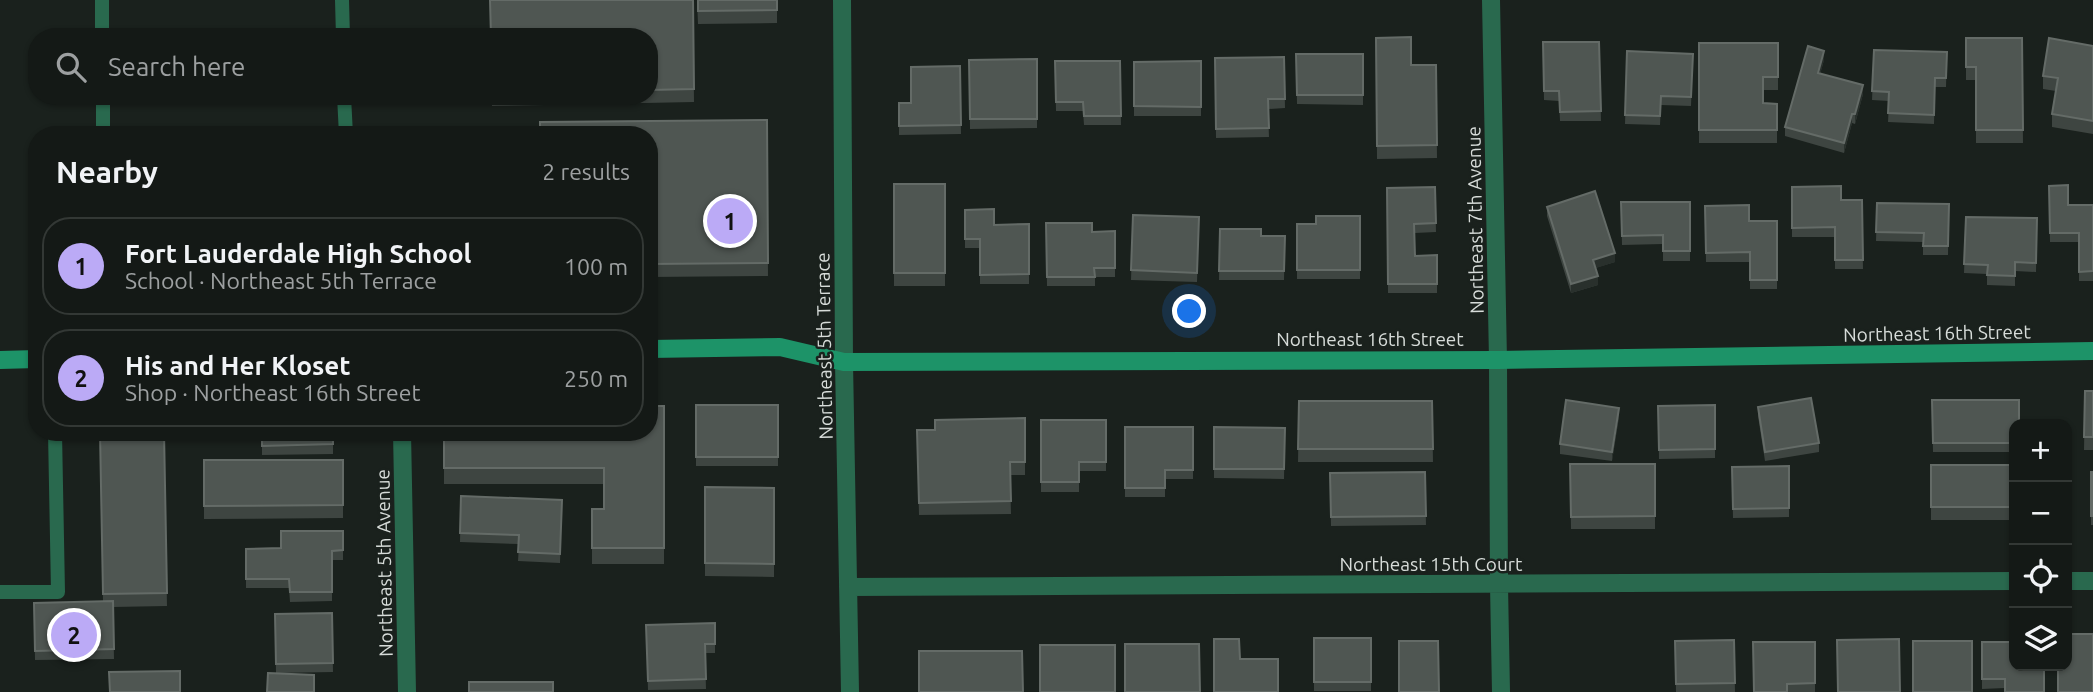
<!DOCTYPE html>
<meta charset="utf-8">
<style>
:root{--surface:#141916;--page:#212623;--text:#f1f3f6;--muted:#9da0a1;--line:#333835;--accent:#bbaaf6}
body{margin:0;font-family:Ubuntu,sans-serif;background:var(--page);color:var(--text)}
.controls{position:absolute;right:21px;bottom:21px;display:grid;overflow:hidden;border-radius:14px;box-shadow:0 2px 5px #0004}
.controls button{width:63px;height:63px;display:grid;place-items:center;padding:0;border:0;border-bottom:2px solid var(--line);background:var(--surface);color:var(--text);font:35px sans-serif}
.you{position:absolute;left:1190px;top:312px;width:24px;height:24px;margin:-18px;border:5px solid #fff;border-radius:50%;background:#1a73e8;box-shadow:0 0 0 10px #1a73e833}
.badge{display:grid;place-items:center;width:46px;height:46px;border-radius:50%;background:var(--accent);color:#111;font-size:23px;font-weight:700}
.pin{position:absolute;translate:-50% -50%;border:4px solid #fff;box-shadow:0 2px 7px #0006}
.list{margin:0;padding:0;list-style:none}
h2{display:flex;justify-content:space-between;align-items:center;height:91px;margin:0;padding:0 28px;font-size:30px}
h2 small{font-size:23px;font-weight:400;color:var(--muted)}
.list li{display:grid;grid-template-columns:46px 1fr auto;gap:21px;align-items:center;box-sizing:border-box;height:98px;margin:0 14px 14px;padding:0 14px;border:2px solid var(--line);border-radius:28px}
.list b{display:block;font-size:26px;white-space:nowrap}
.list p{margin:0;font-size:23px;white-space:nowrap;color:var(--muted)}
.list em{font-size:23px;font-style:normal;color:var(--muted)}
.icon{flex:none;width:38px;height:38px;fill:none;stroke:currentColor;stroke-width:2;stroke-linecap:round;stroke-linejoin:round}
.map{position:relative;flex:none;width:2093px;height:692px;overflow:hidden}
.search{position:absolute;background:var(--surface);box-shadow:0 2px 5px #0004;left:28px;top:28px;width:630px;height:77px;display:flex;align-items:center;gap:18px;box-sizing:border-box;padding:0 24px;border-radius:28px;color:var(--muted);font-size:26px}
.panel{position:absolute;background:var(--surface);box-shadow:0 2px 5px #0004;left:28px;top:126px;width:630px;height:315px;border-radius:28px}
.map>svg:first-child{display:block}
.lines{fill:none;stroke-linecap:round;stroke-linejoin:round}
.lane{stroke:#29694e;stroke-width:14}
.street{stroke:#29694e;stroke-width:18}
.secondary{stroke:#1d9368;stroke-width:18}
.wall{fill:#3e4541}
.shaded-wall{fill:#29302c}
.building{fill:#4f5652;stroke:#646b67;stroke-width:2}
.labels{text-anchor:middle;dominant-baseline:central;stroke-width:5;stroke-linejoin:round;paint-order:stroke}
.street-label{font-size:19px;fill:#d7dcd9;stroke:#1a211d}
</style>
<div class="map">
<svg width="2093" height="692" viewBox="0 0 2093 692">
<rect width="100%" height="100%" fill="#1a211d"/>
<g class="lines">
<path class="lane" d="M102,0v37
M342,0l1,37
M103,96v39
M344,96l2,39
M0,592h58l-3,-160"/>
<path class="street" d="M842,0l2,362 6,330
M1491,0l7,360 1,225 2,107
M402,432l5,260
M2067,581h26
M848,587l1166,-6"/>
<path class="secondary" d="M649,349l131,-2 64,15 654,-2 595,-9
M0,360l37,-1"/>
</g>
<path class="wall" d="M693,0l1,102 -202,4v-10h157v-59z
M697,0h80v23l-79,1z
M1376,38l35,27h25l1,93 -60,1z
M1966,38h56l1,105h-47v-63h-10z
M1543,42h56l2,79h-41l-1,-20 -15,-1z
M1699,43h79v47h-15v13l14,1v39h-78z
M2093,46v88l-41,-7v-13l4,-23 -13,-2v-13z
M1874,50l73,2 -1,35h-11l-1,37 -46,-2 1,-21 -17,-1z
M1627,51l66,3 -2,52 -30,-1 -1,20 -35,-1z
M1296,54h67v51l-66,-1z
M1284,57l1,51 -17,1 1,28 -53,1 -1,-80z
M1037,59v69l-67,1 -1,-69z
M1824,60l-4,14 43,20 -8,30 -3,-1 -8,30 -59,-17v-9z
M1055,61h65l1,64h-37l-1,-14h-27z
M1201,61v55h-67v-54z
M960,66l1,68 -62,1v-32h12z
M767,120l1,156 -119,1v-142z
M894,184h51v102h-51z
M2049,186l19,19h25v76h-14v-39h-29z
M1435,187l1,45 -21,1v23l22,-1v38h-49l-1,-105z
M1792,187l49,13h21l1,69h-28v-32h-43z
M1621,202h69v59h-27v-17l-41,1z
M1877,203l72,1 -1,51h-25v-13l-47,-1z
M1705,206l44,15h28v68h-27v-27h-44z
M1547,207l68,55 -20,6 3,17 -27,8 -24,-77z
M965,210l29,15 35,-1v60h-49v-36h-15z
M1133,215l66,2 -2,65 -66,-2z
M1360,216v63h-63v-55h19z
M1966,217l71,1 -1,54 -21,-1v15l-28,-1v-11l-23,-1z
M1046,223l46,9 23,-1v46h-20v9h-48z
M1220,229l41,7h24l-1,44h-65z
M2085,391h8v59h-9z
M1932,400l82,24v28h-81z
M1299,401h133l1,61h-135z
M696,405h82v61h-82z
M1715,405v53l-56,1 -1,-53z
M664,406v158h-72v-55h12v-25h-160v-52z
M1758,407l61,36v9l-54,9 -7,-45z
M1619,417l-7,44 -52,-7v-10z
M1025,418v57h-15l1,39 -92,1 -2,-85h18z
M1041,420h65v51h-27v21h-38z
M1125,427h68v52h-28v18h-40z
M1214,427l71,1 -1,51 -70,-1z
M100,432h64l3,174 -54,1 1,52 -79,1 -1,-57 69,-2z
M262,432h71v22l-71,1z
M204,460h139v58l-139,1z
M1570,464h85v65h-84z
M1931,465h83v55h-83z
M1789,466v51l-56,1 -1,-51z
M1425,472l1,53 -95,1 -1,-53z
M2091,472h2v53h-2z
M705,487l69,1v89l-69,-1z
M461,496l101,4 -2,63 -42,-2 1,-17 -59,-2z
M343,531v29h-11v41l-42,1 -1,-14h-43v-39l35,-1z
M332,613l1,59 -57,1 -1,-59z
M715,623v30h-10l1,36 -58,1 -2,-65z
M1314,638h57v53h-57z
M1734,640l1,52h-59l-1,-51z
M1815,642v50h-61z
M1982,642h32l-9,46 -23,1z"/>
<path class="shaded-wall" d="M1824,51v9l-6,22v-9z
M1863,85v9l-8,30v-10z
M1852,114v9l-8,30v-10z
M1615,253v9l-22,7v-9z
M1598,276v9l-27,8v-9z
M1619,408v9l-7,44v-9z"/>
<path class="building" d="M490,0h203l1,89 -45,1v-53h-158z
M698,0h79v10l-79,1z
M1411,37v28h25l1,80 -60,1 -1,-108z
M1966,38h56l1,92h-47v-63h-10z
M2049,38l44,8v75l-41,-7 6,-36 -15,-2z
M1543,42h56l2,69 -41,1 -1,-21h-15z
M1699,43h79v34h-15v26l14,1v26h-78z
M1808,46l16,5 -6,22 45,12 -8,29h-3l-8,29 -59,-16z
M1874,50l73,2 -1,26h-11l-1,37 -46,-2 1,-21 -17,-1z
M1627,51l66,3 -2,43 -30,-1 -1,20 -35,-1z
M1296,54h67v41h-66z
M1284,57l1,42h-17l1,29 -53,1 -1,-71z
M1037,59v60h-67l-1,-59z
M1055,61h65l1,55h-37l-1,-14h-27z
M1201,61v46l-67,-1v-44z
M960,66l1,59 -62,1v-23h12v-36z
M767,120l1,143 -119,1v-129h-109v-13z
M894,184h51v89h-51z
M2068,185v20h25v66l-14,1v-39h-29l-1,-47z
M1841,186v14h21l1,60h-28v-33l-43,1v-41z
M1435,187l1,36 -22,1 1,32 22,-1v29h-49l-1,-96z
M1595,191l20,62 -22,7 5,16 -27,8 -24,-77z
M1621,202h69v49h-27v-16l-41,1z
M1877,203l72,1 -1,42h-25l1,-13 -48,-1z
M1749,205v16h28v59h-27v-28l-44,1 -1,-47z
M994,209v16l35,-1v50l-49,1v-36h-15v-29z
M1133,215l66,2 -2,56 -66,-3z
M1316,216h44v54h-63v-46h19z
M1966,217l71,1 -1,45 -21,-1v14l-28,-1 1,-10 -24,-1z
M1046,223h46v9l23,-1v37h-21l1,9h-48z
M1220,229h41v7h24l-1,35h-65z
M2085,391h8v46h-9z
M1811,398l8,45 -54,9 -7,-45z
M1566,400l53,8 -7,44 -52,-8z
M1932,400h87v24h-5v19h-81z
M1299,401h133l1,48h-135z
M696,405h82v52h-82z
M1715,405v44l-56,1 -1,-44z
M649,406h15v142h-72v-39h12v-41h-160v-36h205z
M1025,418v44h-15l1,39 -92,2 -2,-73h18v-10z
M1041,420h65v42h-27v20h-38z
M1125,427h68v43h-28v18h-40z
M1214,427l71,1 -1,41h-70z
M100,432h64l3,161 -64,1z
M262,432h71v12l-71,2z
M204,460h139v45l-139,1z
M1570,464h85v52l-84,1z
M1931,465h83v42h-83z
M1789,466v42l-56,1 -1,-42z
M1425,472l1,44 -95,1 -1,-44z
M2091,472h2v44h-2z
M705,487l69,1v76l-69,-1z
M461,496l101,4 -2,54 -42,-2 1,-17 -59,-2z
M281,531h62v19l-11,1v41h-42l-1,-13h-43v-30l35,-1z
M113,601l1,48 -79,2 -1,-48z
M332,613l1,50 -57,1 -1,-50z
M715,623v21h-10l1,35 -58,2 -2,-56z
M2067,634h26v58h-35v-26h9z
M1314,638h57v44h-57z
M1214,639h25l1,20h38v33h-64z
M1899,639l1,53h-62l-1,-52z
M1734,640l1,43 -59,1 -1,-43z
M1399,641h39l1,51h-40z
M1913,641h59v51h-59z
M1753,642h62v41l-28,1v8h-33z
M1982,642h32v24h30v26h-39v-13h-23z
M1125,644h74l1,48h-75z
M1040,645h75v47h-75z
M919,651h103l1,41h-104z
M180,671v21h-70l-1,-20z
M268,673l46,2v17h-47z
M469,682h84v10h-84z"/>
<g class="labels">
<g class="street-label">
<text transform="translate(1475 220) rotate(-91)">Northeast 7th Avenue</text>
<text transform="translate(1937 333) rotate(-1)">Northeast 16th Street</text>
<text x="1370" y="339">Northeast 16th Street</text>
<text transform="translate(824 346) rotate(-91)">Northeast 5th Terrace</text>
<text transform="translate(384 563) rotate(-91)">Northeast 5th Avenue</text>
<text x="1431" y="564">Northeast 15th Court</text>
</g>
</g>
</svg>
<div class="controls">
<button>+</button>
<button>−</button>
<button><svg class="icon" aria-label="locate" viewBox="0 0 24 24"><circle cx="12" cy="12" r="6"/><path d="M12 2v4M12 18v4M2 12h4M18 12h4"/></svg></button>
<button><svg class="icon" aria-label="layers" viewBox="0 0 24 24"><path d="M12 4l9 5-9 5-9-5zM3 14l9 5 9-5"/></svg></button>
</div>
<div class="you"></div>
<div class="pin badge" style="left:730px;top:221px">1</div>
<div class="pin badge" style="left:74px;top:635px">2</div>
<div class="search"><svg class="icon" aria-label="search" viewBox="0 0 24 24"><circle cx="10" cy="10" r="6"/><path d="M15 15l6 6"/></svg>Search here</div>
<section class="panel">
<h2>Nearby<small>2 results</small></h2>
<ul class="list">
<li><span class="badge">1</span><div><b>Fort Lauderdale High School</b><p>School · Northeast 5th Terrace</p></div><em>100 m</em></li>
<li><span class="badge">2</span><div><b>His and Her Kloset</b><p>Shop · Northeast 16th Street</p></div><em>250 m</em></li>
</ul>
</section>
</div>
